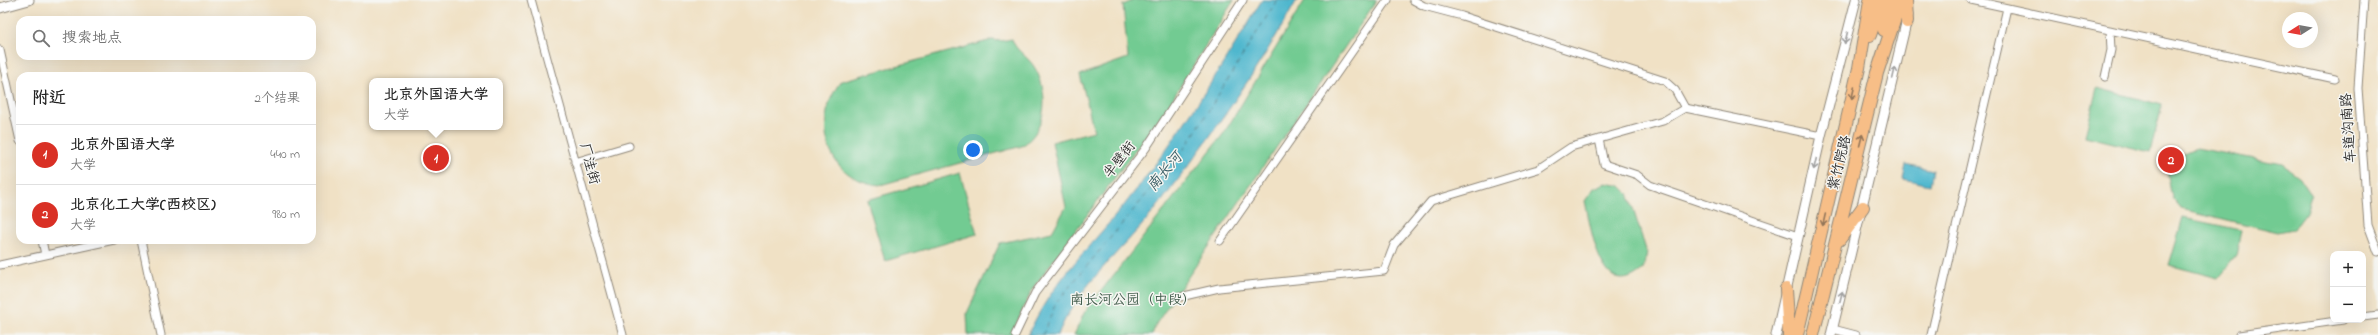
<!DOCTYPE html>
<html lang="zh">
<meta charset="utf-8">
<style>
:root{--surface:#fff;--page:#f6f6f6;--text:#222;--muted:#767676;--line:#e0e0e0;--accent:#d93025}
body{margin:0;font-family:"Indie Flower","LXGW WenKai TC",sans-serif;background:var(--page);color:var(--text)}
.controls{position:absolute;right:12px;bottom:12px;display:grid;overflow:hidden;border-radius:8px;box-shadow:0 4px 16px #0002}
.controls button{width:36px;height:36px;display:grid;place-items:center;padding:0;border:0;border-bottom:1px solid var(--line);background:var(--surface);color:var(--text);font:20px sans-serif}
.compass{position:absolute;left:2282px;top:12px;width:36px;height:36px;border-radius:50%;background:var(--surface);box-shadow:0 4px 16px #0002;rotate:259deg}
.you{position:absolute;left:973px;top:150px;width:14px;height:14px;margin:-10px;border:3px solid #fff;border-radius:50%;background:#1a73e8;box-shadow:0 0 0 6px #1a73e833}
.badge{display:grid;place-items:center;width:26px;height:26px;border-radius:50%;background:var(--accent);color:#fff;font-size:13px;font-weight:700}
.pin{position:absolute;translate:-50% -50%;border:2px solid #fff;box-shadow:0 1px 4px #0006}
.popup{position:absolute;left:369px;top:78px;width:134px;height:52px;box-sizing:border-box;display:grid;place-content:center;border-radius:8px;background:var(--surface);filter:drop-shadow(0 1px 3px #0005);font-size:13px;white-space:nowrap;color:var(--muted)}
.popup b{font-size:15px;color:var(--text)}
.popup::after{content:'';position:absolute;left:50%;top:100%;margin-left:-8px;border:8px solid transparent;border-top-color:var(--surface)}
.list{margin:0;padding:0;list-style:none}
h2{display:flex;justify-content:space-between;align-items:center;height:52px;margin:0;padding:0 16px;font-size:17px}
h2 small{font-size:13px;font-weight:400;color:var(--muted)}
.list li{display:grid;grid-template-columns:26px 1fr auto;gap:12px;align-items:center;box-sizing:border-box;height:60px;padding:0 16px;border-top:1px solid var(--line)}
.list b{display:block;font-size:15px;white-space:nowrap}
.list p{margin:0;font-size:13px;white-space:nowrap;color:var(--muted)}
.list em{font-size:13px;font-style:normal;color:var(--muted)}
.icon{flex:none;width:22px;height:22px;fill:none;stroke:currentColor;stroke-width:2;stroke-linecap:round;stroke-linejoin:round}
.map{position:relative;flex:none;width:2378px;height:335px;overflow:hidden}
.search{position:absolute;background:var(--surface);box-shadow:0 4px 16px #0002;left:16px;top:16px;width:300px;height:44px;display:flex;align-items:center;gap:10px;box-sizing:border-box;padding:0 14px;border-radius:12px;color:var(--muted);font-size:15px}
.panel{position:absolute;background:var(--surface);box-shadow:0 4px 16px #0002;left:16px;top:72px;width:300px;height:172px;border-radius:12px}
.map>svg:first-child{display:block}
.green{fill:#72cb92;stroke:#4e7b5e}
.water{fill:#50b7ce;stroke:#3e717c}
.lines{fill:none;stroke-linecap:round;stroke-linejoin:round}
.ferry{stroke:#385c64;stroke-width:1;stroke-dasharray:5 4;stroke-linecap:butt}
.minor-casing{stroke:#8e8678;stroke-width:9}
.tertiary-casing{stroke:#8e8678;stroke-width:11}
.trunk-casing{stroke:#8e8678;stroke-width:14}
.minor{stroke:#fff;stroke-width:7}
.tertiary{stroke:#fff;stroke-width:9}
.trunk{stroke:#f7be87;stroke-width:12}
.oneway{stroke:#a0a0a0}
.oneway2{stroke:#917459}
.labels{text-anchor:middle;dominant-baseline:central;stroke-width:3;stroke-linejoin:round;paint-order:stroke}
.street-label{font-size:14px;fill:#2b2b2b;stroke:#f6f6f2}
.park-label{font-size:14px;fill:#405b4a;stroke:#f6f6f2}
.water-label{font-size:15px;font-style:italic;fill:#385c64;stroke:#f6f6f2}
</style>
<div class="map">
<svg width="2378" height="335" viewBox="0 0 2378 335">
<rect width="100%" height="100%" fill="#f6f6f2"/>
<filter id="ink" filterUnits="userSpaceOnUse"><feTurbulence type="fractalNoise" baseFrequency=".025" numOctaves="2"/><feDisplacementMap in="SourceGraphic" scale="8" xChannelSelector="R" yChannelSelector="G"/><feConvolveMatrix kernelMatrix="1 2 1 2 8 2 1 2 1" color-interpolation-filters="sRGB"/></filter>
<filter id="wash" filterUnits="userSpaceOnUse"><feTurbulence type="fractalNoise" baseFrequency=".012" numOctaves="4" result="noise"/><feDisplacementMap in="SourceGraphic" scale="16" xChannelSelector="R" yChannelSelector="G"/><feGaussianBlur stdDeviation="0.9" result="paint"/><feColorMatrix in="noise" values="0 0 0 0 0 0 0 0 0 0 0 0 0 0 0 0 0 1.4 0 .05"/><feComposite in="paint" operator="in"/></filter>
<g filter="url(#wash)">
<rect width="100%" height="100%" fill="#f0e1c5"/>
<path class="green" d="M1134,0h100l-66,106 -135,182 -22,47h-43l-1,-22 33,-70 52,-11 14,-25 -14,-65 42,-11 -14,-56 48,-17 -5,-53z
M1305,0h72l-221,324 -4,11h-78l10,-22 140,-180z
M1012,39c3,11 14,16 21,26 17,25 15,64 -11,81l-142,39c-55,-5 -69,-64 -39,-104l151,-41 8,1z
M2097,88l65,17 -12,47 -65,-16z
M2196,148l86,16 18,13 11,19 -5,16 -13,17 -15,3 -97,-23 -9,-11 -5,-27 8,-14z
M960,173l17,61 -92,27 -18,-61z
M1606,183l15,3 7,7 19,60 -4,16c-43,38 -52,-43 -58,-68l9,-13z
M2183,218l58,12 -5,26 -18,22 -49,-13z"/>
<path class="water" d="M1262,0h35c-40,72 -88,140 -139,206 -31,40 -82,81 -100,129h-30c22,-51 62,-88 97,-131 51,-64 95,-134 137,-204z
M1906,164l27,6 -3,15 -27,-6z"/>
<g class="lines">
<path class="ferry" d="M1043,335l13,-32 130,-156 91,-147"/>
</g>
</g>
<g filter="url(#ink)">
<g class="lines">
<g class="minor-casing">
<path id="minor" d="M531,0l92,335
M1413,0l11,6 38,10 203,65 10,9 10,18 136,28
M1971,0l364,79
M2364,0l-6,88 10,137 10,27
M0,50l20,91
M2105,77l6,-27 -1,-20
M1599,139l5,25 33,11 13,10 148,51
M575,162l54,-16
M42,240l3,15
M141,240l20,95
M1220,241l168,-241
M0,265l114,-25
M1180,297l39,-9 165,-17 10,-26 37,-44 107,-32 33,-22 92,-26 22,-13
M2363,317l15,-2
M1833,329l23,6
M1015,335l20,-42 111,-145 97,-148
M1931,335l76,-327
M2239,335l104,-15"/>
</g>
<g class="tertiary-casing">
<path id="tertiary" d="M0,8l29,-8
M1776,335l45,-199 35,-136
M1831,335l77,-320"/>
</g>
<g class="trunk-casing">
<path id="trunk" d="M1906,0l1,22
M1884,30l6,-30
M1870,35l12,-35
M1839,240l24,-33
M1786,289l3,46
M1797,335l62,-267 11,-68
M1813,335l64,-262 24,-73"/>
</g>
<use href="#minor" class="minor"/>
<use href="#tertiary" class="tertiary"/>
<use href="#trunk" class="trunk"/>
</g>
<defs><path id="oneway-shaft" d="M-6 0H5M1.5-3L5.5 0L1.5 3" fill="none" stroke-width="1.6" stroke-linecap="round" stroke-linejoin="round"/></defs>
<g class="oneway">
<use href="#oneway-shaft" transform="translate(1846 38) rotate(104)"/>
<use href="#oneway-shaft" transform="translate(1894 73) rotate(-77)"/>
<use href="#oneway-shaft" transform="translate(1815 164) rotate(103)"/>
<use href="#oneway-shaft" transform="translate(1841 297) rotate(-76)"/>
</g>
<g class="oneway2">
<use href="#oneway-shaft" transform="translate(1853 93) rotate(103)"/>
<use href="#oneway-shaft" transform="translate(1861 140) rotate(-76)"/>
<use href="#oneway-shaft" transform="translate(1824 220) rotate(103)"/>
</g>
</g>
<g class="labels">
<g class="street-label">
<text transform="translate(2349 128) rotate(-94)">车道沟南路</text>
<text transform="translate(1120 160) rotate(-52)">半壁街</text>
<text transform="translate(1840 163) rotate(-76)">紫竹院路</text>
<text transform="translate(589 164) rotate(75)">厂洼街</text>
</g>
<g class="park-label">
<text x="1133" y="300">南长河公园（中段）</text>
</g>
<g class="water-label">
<text transform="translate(1165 172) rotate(-50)">南长河</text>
</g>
</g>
</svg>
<div class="controls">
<button>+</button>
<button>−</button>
</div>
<svg class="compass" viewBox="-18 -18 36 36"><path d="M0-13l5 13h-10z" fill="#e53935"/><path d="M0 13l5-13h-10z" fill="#767676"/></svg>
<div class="you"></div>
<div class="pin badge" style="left:436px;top:158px">1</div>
<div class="popup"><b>北京外国语大学</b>大学</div>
<div class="pin badge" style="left:2171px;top:160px">2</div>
<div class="search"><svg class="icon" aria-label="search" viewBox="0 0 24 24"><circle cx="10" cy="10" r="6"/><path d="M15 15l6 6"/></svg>搜索地点</div>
<section class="panel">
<h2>附近<small>2个结果</small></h2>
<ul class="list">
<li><span class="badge">1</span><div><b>北京外国语大学</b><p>大学</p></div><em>440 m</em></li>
<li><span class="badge">2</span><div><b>北京化工大学(西校区)</b><p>大学</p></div><em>980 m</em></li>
</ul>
</section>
</div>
